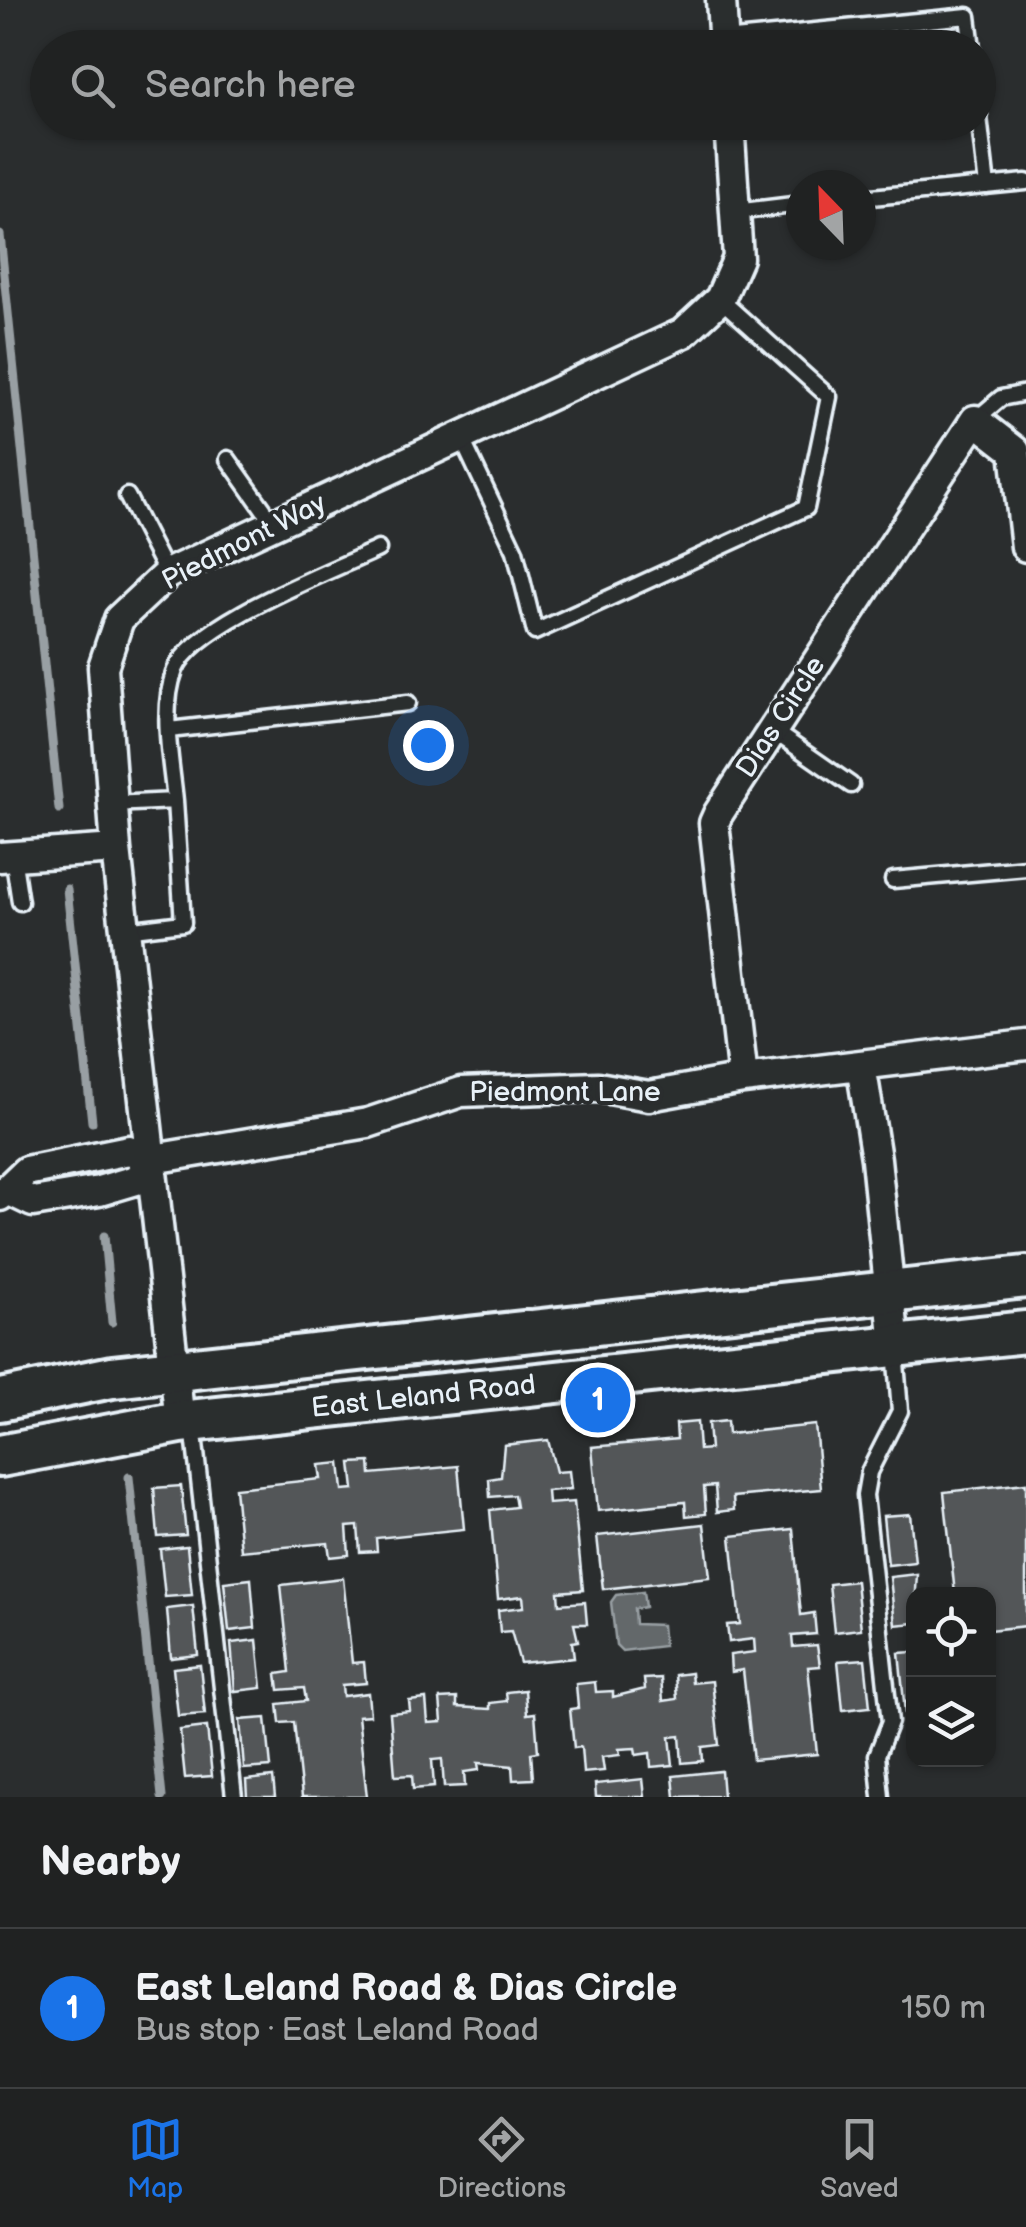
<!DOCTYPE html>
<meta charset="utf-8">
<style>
:root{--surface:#202222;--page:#282a2a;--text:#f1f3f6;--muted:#a2a4a5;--line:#3d3f40;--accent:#1a73e8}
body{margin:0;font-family:"Balsamiq Sans",sans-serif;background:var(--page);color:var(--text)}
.controls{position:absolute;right:30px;bottom:30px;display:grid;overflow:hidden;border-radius:20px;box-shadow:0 2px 8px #0004}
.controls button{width:90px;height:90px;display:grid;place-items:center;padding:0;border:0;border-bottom:2px solid var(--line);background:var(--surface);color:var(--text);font:50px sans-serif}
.compass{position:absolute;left:786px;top:170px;width:90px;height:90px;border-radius:50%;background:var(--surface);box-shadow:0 2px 8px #0004;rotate:337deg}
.you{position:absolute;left:428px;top:745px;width:35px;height:35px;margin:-25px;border:8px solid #fff;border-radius:50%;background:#1a73e8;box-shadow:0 0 0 15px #1a73e833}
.badge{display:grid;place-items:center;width:65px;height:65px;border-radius:50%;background:var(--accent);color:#fff;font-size:32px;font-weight:700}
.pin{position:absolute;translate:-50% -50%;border:5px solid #fff;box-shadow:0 2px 10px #0006}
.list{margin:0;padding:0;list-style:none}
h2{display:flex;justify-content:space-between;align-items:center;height:130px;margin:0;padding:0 40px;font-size:42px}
h2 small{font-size:32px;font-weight:400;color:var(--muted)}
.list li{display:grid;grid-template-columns:65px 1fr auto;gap:30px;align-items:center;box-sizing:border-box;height:160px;padding:0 40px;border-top:2px solid var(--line)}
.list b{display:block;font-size:38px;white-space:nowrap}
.list p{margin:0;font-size:32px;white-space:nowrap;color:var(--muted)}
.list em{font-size:32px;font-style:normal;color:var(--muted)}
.icon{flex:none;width:55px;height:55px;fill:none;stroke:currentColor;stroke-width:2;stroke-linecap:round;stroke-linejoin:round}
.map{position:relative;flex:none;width:1026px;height:1797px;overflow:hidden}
.search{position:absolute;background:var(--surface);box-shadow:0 2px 8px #0004;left:30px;right:30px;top:30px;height:110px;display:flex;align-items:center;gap:25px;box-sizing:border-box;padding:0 35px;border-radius:55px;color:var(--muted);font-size:38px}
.sheet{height:290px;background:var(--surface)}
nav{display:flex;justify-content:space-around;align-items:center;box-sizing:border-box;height:140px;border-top:2px solid var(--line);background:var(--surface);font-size:28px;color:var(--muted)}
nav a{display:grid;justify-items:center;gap:5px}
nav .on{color:var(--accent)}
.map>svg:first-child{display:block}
.water{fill:#63686b;stroke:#989fa3;stroke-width:2.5}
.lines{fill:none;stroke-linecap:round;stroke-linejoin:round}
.stream{stroke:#989fa3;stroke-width:9}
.building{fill:#535759;stroke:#e8f1f8;stroke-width:2.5}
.service-casing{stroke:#e8f1f8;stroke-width:21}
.minor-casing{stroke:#e8f1f8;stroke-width:35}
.secondary-casing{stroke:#e8f1f8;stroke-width:48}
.service{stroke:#2a2d2e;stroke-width:14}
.minor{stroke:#2a2d2e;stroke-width:28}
.secondary{stroke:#2a2d2e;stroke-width:40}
.labels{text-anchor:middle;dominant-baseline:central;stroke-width:8;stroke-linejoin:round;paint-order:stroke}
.street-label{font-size:28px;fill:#e8f1f8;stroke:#2a2d2e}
</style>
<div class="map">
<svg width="1026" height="1797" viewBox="0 0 1026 1797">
<rect width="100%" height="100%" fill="#2a2d2e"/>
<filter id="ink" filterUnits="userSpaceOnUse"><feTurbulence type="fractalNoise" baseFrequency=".01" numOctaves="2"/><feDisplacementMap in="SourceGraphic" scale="20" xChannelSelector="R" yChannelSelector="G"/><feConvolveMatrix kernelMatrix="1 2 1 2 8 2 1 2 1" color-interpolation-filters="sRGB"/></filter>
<g filter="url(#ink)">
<path class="water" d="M643,1592l2,15 -11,2 1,15 27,1 2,21 -42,5 -6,-6 -5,-43 5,-7z"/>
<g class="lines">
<path class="stream" d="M0,235l59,574
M67,889l25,233
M104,1236l8,86
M129,1477l33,320"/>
</g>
<path class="building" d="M727,1421l1,13 87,-9 6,64 -88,8 1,13 -17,2 -2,-26 -11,1 2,27 -20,2 -1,-14 -87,9 -6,-64 85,-8 -1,-15 21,-2 2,28 11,-1 -2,-26z
M548,1440l8,32 13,-1 2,18 -24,2 1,13 26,-2 9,88 -25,2 1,12 26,-2 2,22h-13l4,17 -6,1 2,16 -54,5 -9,-32 -11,1 -2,-22 26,-3 -1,-11 -25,3 -8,-89 26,-3 -2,-12 -24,2 -1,-18 12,-2 3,-32z
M370,1462l1,12 87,-8 6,63 -88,9 1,13 -17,1 -2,-26 -11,1 2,28 -19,2 -2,-14 -87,8 -6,-63 86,-9 -2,-14 21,-2 3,27 11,-1 -3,-26z
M1026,1483v143l-38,4v-36h-33l-11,-102z
M181,1486l5,49 -28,2 -4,-49z
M910,1514l5,48 -27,3 -5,-49z
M704,1524l6,53 -107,12 -6,-53z
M793,1529l8,86 13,-2 2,21 -24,2 1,11 24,-2 3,21 -12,1 9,87 -64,6 -10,-90 -12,2 -1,-17 25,-3 -1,-13 -25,3 -2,-17 13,-1 -9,-88z
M187,1546l5,49 -27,2 -5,-48z
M917,1574l-3,49 -19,2 -5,-48z
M343,1578l9,85 12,-1 2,21 -24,2 1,11 25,-3 2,22 -12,1 9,81h-65l-8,-75 -14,1 -2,-19 28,-3 -2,-13 -25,2 -2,-16 13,-2 -9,-87z
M251,1579l4,49 -26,3 -5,-49z
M856,1581l5,48 -27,3 -5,-48z
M193,1606l5,49 -27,3 -4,-49z
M257,1640l5,48 -27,3 -4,-48z
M914,1652v49l-10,1 -5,-49z
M865,1659l5,48 -27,3 -5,-49z
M200,1665l5,49 -27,2 -5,-48z
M691,1673l1,10 20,-2 7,64 -17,2 1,14 -21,2 -2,-27 -10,1 3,28 -22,2 -1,-14 -14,2 -1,-7 -16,1 1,6 -18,2 2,14 -21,2 -2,-26 -7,1 -4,-39 8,-1 -2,-24 19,-2 1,10 17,-1v6l32,-8 -1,-10 17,-1 2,23 14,-2 -2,-24z
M525,1690l2,24 8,-1 3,39 -7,1 2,26 -20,1 -1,-14 -34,-3 1,7 -15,2 1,14 -21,1 -2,-28 -10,1 2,27 -21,2 -1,-14 -17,1 -5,-63 20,-2 -1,-10 17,-2 2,24 14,-1 -2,-23 17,-1v9l33,2v-6l17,-2 -1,-9z
M914,1702v49h-5l-5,-48z
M266,1718l5,49 -27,2 -4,-49z
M207,1727l5,49 -27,2 -5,-48z
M721,1771l2,25 -48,1 -2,-21z
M273,1777l2,20h-28l-1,-17z
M643,1779l2,18h-49l-1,-13z"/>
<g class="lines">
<g class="service-casing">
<path id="service" d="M724,40l244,-24 4,32
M978,108l9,78
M861,198l165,-16
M735,212l66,-8
M975,420l26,-22 25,-5
M461,437l54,114 20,81 271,-124 23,-111 -109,-98
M228,459l46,65
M127,496l40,78
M169,730l239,-27
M772,730l79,55
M112,804l63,-3c-4,-42 -15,-91 0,-131 19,-47 155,-98 203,-121
M13,856l7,46
M893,880l133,-12
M125,930l58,-7 -8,-122
M193,1425l41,372
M881,1797l-4,-42 13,-33 -25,-227 4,-23 31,-61 -5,-61"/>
</g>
<g class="minor-casing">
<path id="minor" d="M721,0l3,48
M0,857l116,-8
M861,1065l15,94 19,186
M743,1079l-29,-256 4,-9 257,-394 40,31 11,96
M10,1191l23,11 66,-11 37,-11 17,-21
M0,1196l26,-25 103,-21 24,9 215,-36 93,-31 137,-5 51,9 94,-17 283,-34
M180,1422l-64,-573 -13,-182 16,-48 48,-45 516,-241 37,-34 18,-41 -9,-136"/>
</g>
<g class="secondary-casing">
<g id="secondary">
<path d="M0,1400l112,-23 914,-100"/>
<path id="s1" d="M0,1456l180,-34 846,-90"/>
</g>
</g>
<use href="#service" class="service"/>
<use href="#minor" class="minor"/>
<use href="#secondary" class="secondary"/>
</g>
</g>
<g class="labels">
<g class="street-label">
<text transform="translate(244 542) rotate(-27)">Piedmont Way</text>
<text transform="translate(781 717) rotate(-57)">Dias Circle</text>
<text x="565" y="1092">Piedmont Lane</text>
<text stroke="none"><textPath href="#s1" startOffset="428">East Leland Road</textPath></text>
</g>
</g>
</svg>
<div class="controls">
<button><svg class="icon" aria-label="locate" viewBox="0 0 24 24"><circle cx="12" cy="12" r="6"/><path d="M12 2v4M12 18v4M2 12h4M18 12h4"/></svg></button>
<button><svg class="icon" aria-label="layers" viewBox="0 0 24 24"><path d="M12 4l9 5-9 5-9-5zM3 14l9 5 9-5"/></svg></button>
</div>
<svg class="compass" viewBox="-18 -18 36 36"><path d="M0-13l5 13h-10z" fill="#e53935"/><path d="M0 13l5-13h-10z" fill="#a2a4a5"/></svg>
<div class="you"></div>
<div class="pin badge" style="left:598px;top:1400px">1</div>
<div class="search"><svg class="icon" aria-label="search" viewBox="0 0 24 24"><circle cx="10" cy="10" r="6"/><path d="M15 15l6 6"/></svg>Search here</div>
</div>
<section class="sheet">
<h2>Nearby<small></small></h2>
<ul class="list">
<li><span class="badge">1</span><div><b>East Leland Road &amp; Dias Circle</b><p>Bus stop · East Leland Road</p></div><em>150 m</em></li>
</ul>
</section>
<nav>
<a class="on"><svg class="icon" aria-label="map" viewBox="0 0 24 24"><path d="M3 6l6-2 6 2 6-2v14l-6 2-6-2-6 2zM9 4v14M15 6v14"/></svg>Map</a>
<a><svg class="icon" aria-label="directions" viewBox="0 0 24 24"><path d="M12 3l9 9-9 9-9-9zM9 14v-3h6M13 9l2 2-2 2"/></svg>Directions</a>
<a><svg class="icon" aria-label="saved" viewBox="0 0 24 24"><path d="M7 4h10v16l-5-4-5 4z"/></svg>Saved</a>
</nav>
